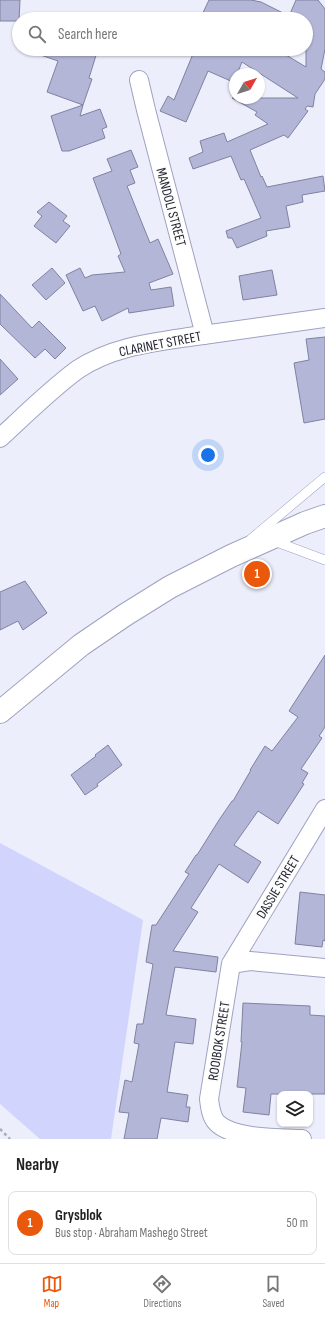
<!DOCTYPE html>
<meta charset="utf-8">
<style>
:root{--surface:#fff;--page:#f2f2f2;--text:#222;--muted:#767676;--line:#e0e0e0;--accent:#ea580c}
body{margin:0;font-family:"Sofia Sans Condensed",sans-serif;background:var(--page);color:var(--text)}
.controls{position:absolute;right:12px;bottom:12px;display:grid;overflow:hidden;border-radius:8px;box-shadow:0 1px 3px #0004}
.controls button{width:36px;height:36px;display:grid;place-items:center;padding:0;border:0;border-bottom:1px solid var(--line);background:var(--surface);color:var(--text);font:20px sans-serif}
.compass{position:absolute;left:229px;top:68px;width:36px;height:36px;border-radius:50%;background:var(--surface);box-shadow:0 1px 3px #0004;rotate:51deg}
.you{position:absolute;left:208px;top:455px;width:14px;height:14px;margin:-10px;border:3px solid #fff;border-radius:50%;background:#1a73e8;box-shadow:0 0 0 6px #1a73e833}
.badge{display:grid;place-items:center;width:26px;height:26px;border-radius:50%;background:var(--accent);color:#fff;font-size:13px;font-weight:700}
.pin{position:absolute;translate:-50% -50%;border:2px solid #fff;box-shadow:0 1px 4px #0006}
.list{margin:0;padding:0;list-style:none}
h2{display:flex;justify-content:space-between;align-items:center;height:52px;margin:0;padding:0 16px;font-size:17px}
h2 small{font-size:13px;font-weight:400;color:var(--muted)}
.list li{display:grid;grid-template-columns:26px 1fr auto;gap:12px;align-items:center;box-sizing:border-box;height:64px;margin:0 8px 8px;padding:0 8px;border:1px solid var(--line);border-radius:8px}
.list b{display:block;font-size:15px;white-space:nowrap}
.list p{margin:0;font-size:13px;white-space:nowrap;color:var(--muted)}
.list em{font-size:13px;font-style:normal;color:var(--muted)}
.icon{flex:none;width:22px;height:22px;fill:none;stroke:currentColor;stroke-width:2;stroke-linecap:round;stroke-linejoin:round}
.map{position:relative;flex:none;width:325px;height:1139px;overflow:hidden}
.search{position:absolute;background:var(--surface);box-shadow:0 1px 3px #0004;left:12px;right:12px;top:12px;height:44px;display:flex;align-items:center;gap:10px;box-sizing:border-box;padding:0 14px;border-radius:22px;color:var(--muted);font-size:15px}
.sheet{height:124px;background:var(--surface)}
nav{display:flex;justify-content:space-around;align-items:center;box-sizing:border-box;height:56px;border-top:1px solid var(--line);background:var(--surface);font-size:11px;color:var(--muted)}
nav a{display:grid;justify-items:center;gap:2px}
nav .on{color:var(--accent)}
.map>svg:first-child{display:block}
.green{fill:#d1d5fd}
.building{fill:#b3b6d6;stroke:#7f82a0}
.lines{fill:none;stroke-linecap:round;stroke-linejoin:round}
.lane-casing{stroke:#9fa2c1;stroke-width:10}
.street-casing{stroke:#9fa2c1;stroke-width:20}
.secondary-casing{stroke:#9fa2c1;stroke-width:24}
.path{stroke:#abacb9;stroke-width:2.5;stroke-dasharray:3 3;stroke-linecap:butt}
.lane{stroke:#fff;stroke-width:9}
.street{stroke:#fff;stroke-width:18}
.secondary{stroke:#fff;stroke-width:22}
.labels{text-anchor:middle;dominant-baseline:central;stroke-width:3.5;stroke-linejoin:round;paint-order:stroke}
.street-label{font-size:14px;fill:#232430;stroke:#fcfcfc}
</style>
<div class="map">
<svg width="325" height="1139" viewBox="0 0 325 1139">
<rect width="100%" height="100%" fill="#eceefb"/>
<path class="green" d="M0,843l143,77 -32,219h-71l-40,-35z"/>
<path class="building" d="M0,0h20l-1,21h-19z
M209,0h42l10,2 28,14 7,-16h22l7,9v40l-4,20 4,3v7l-10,15 -2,13 -6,-1 -2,3 3,2 -20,27 -4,-3 -34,15 11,27 1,-1 5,11 56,-11 2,15 -23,4 1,7 -17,4 4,21 -24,4 1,5 -30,12 -5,-10h-4l-2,-7 35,-13 -17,-39 -3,1 -10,-24 -38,13 -4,-11 14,-6 -3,-11 24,-8 3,9 41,-18 -13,-9 2,-3 -25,-14h66l-56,-36 -5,12h-2v4l-2,4 -25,-11 -22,51 -26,-11 8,-15 6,4 21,-51h81l30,18v-48h-106z
M32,49h66l-9,29 3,1 -9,26 -36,-13 11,-31 -26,-9z
M83,105l-3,11 20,-7 7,18 -5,2 3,9 -36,13h-7l-11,-35z
M131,150l7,17 -8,3 5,13 -8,3 23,57 8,-4 15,35 -24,9 2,7 20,-3 3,19 -45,7 -1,-5 -26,13 -7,-15 -12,5 -17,-36 14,-7 5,10 7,-3 33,-3 -7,-16 3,-2 -28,-76 19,-7 -5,-12z
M49,202l18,14 -4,5 7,5 -14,17 -22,-17 8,-10 -5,-4z
M52,268l13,15 -19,17 -14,-15z
M272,270l5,25 -34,5 -4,-24z
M0,294l32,34 7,-7 27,27 -11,11 -10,-10 -10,9 -35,-34z
M325,337v82l-21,4 -10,-60 15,-3 -3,-21z
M0,359l18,20 -18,16z
M25,581l22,32 -24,17 -5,-9 -18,9v-38z
M325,655v72l-6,9 3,2 -21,31 7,4 -6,10 2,1 -26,40 -20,-13 -24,34 27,17 -13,21 -29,-19 -28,44 7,4 -25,39 45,6 -2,15 -41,-5 -9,48 30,4 -3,25 -18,-2 -8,50 21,3 -2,12h4l-2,15 -27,-4 -4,21h-33l5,-26 -10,-1 6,-32 7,2 7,-38 -5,-1 3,-19h6l10,-60 -7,-2 6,-37h4l33,-51 -4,-2 11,-17h1l22,-35 13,-19h1l18,-31h-1l15,-24 7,5 26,-34 -9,-6z
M108,745l14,20 -25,19 1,2 -13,9 -14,-20 25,-19 -1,-1z
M300,892l25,3v46l-2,-1 -1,7 -27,-3z
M243,1003l67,3v9l15,1v78h-54l-2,21 -26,-3 3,-24 -9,-1 5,-45h-1z"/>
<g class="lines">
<g class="lane-casing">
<path id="lane" d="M251,539l74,-62
M274,541l51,19"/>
</g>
<g class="street-casing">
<path id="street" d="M139,80l7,30 59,225
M0,438c25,-23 50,-48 77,-68 35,-24 79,-28 119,-34 43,-6 86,-12 129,-18
M231,964l94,-155
M302,1139c-24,-1 -68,0 -85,-16 -6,-6 -7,-16 -8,-24l22,-135 19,-3 75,7"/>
</g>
<g class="secondary-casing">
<path id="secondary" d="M0,712l81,-67 44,-30 45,-28 61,-31 74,-33 20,-7"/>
</g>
<path class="path" d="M0,1129l10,10"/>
<use href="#lane" class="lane"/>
<use href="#street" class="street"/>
<use href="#secondary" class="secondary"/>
</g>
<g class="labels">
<g class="street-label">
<text transform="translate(171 207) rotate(75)">MANDOLI STREET</text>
<text transform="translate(160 344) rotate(-11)">CLARINET STREET</text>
<text transform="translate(278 887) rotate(-59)">DASSIE STREET</text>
<text transform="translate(219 1041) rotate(-81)">ROOIBOK STREET</text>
</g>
</g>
</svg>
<div class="controls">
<button><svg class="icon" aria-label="layers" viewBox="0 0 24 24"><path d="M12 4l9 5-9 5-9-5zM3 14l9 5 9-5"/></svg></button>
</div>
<svg class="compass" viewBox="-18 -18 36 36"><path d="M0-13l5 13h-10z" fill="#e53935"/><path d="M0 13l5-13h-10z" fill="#767676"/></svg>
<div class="you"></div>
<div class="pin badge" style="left:257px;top:574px">1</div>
<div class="search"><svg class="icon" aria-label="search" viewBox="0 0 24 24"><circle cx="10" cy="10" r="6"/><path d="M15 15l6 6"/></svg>Search here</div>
</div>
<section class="sheet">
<h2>Nearby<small></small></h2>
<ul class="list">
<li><span class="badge">1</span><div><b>Grysblok</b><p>Bus stop · Abraham Mashego Street</p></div><em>50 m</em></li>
</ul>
</section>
<nav>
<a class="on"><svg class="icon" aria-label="map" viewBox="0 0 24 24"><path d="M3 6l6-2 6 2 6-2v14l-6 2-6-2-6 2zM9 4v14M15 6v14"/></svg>Map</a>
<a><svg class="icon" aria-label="directions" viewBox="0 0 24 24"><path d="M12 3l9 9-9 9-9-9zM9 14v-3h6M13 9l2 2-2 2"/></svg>Directions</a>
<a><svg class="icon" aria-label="saved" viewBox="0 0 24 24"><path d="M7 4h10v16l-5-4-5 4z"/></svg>Saved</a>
</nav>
